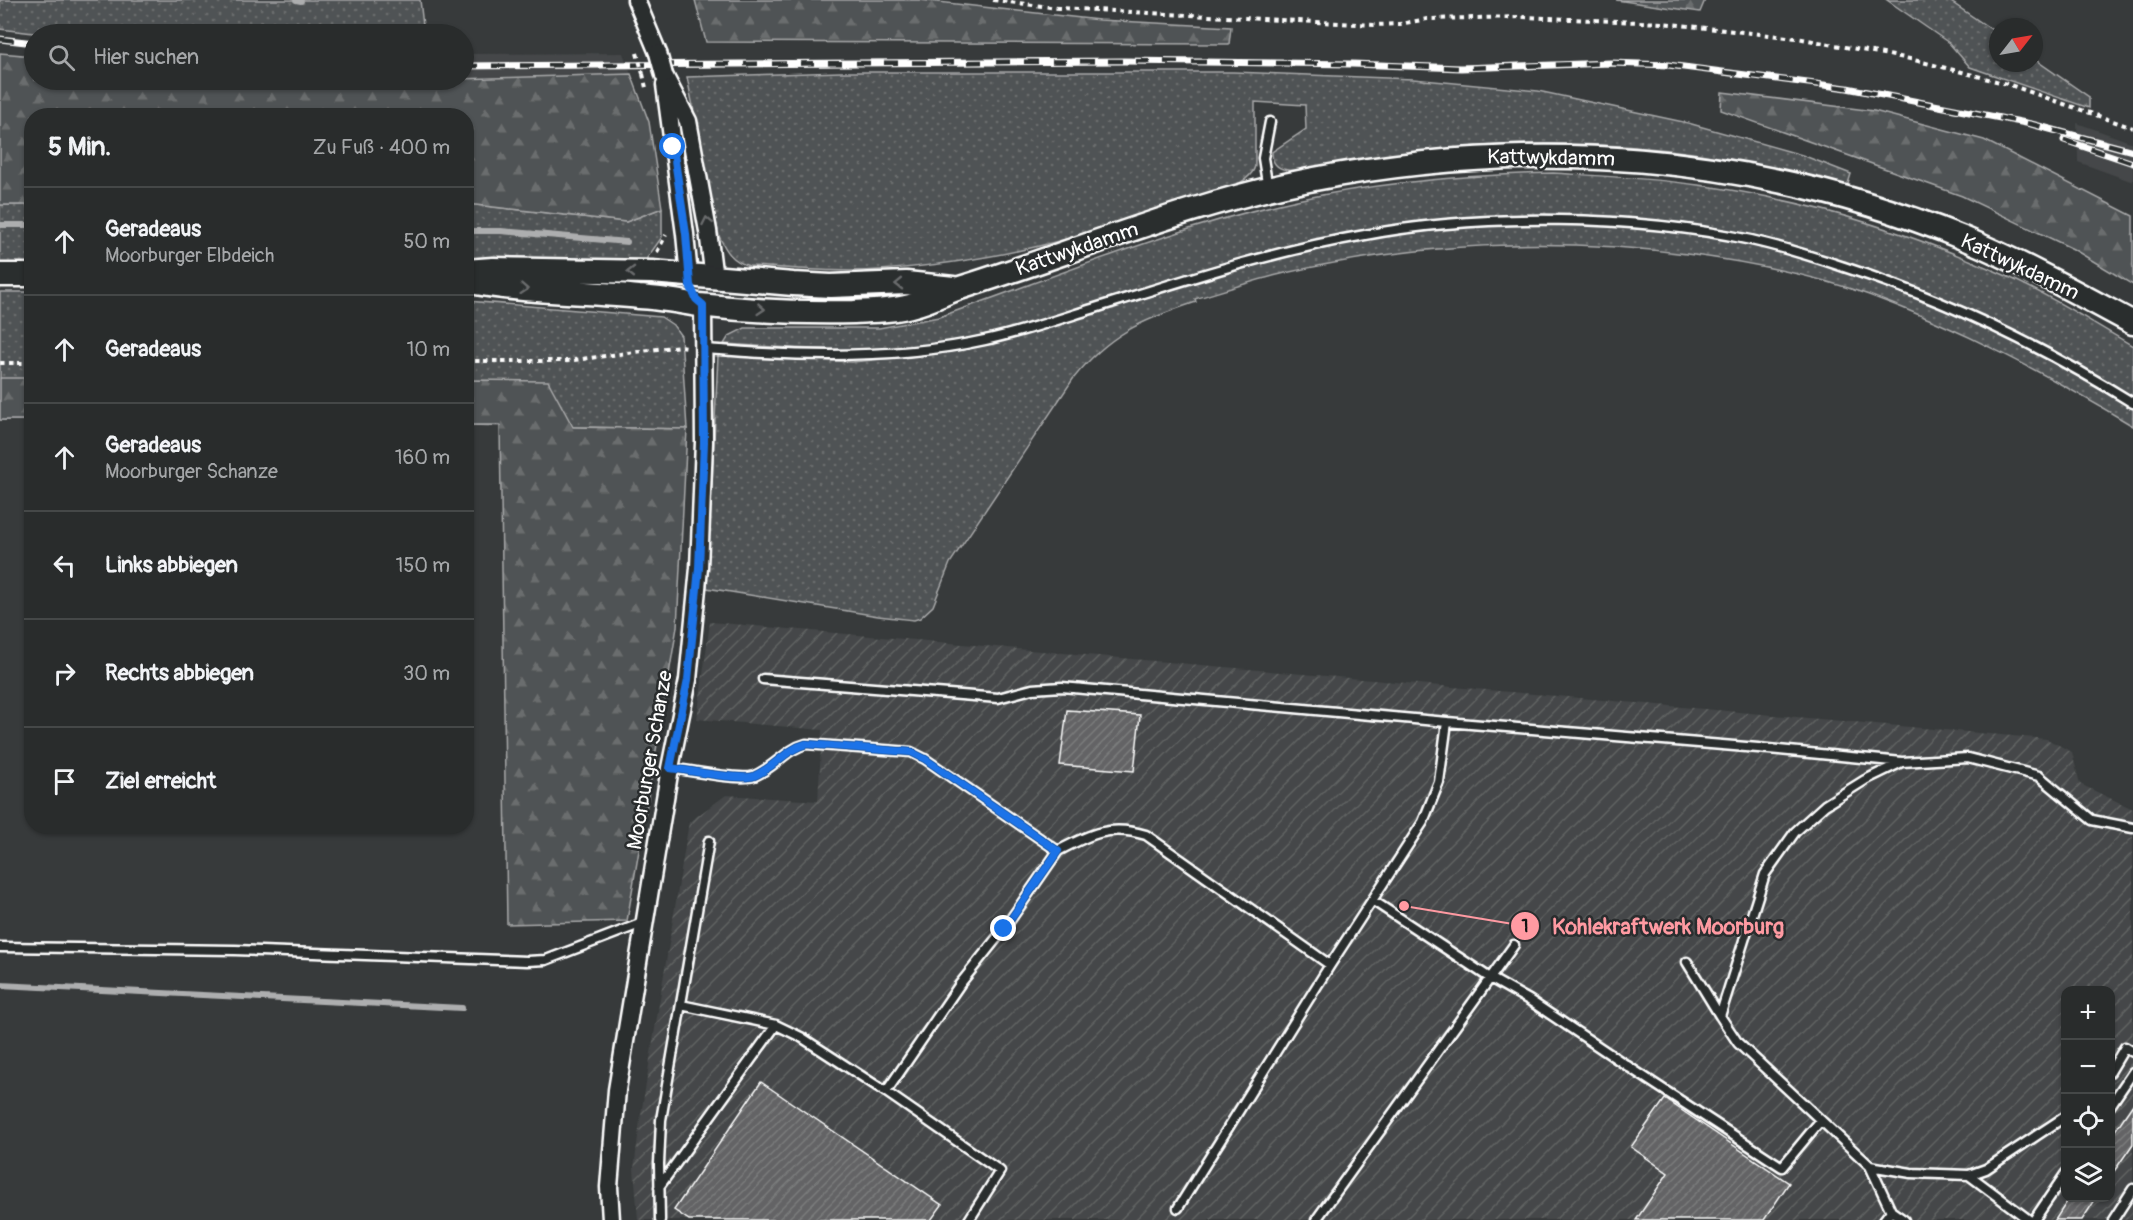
<!DOCTYPE html>
<html lang="de">
<meta charset="utf-8">
<style>
:root{--surface:#292c2c;--page:#313434;--text:#f1f3f6;--muted:#a5a7a9;--line:#454848}
body{margin:0;font-family:Pangolin,sans-serif;background:var(--page);color:var(--text)}
.controls{position:absolute;right:18px;bottom:18px;display:grid;overflow:hidden;border-radius:12px;box-shadow:0 2px 4px #0004}
.controls button{width:54px;height:54px;display:grid;place-items:center;padding:0;border:0;border-bottom:2px solid var(--line);background:var(--surface);color:var(--text);font:30px sans-serif}
.compass{position:absolute;left:1989px;top:18px;width:54px;height:54px;border-radius:50%;background:var(--surface);box-shadow:0 2px 4px #0004;rotate:59deg}
.stop{position:absolute;width:18px;height:18px;margin:-14px;border:4px solid #1a73e8;border-radius:50%;background:#fff}
.stop.end{background:#1a73e8;border-color:#fff;box-shadow:0 2px 6px #0008}
.list{margin:0;padding:0;list-style:none}
h2{display:flex;justify-content:space-between;align-items:center;height:78px;margin:0;padding:0 24px;font-size:26px}
h2 small{font-size:20px;font-weight:400;color:var(--muted)}
.list li{display:grid;grid-template-columns:39px 1fr auto;gap:18px;align-items:center;box-sizing:border-box;height:108px;padding:0 24px;border-top:2px solid var(--line)}
.list b{display:block;font-size:22px;white-space:nowrap}
.list p{margin:0;font-size:20px;white-space:nowrap;color:var(--muted)}
.list em{font-size:20px;font-style:normal;color:var(--muted)}
.icon{flex:none;width:33px;height:33px;fill:none;stroke:currentColor;stroke-width:2;stroke-linecap:round;stroke-linejoin:round}
.map{position:relative;flex:none;width:2133px;height:1220px;overflow:hidden}
.search{position:absolute;background:var(--surface);box-shadow:0 2px 4px #0004;left:24px;top:24px;width:450px;height:66px;display:flex;align-items:center;gap:15px;box-sizing:border-box;padding:0 21px;border-radius:33px;color:var(--muted);font-size:22px}
.panel{position:absolute;background:var(--surface);box-shadow:0 2px 4px #0004;left:24px;top:108px;width:450px;height:726px;border-radius:24px}
.map>svg:first-child{display:block}
.built{fill:#444748}
.industrial{fill:url(#industrial-furrows);fill-rule:evenodd}
.grass{fill:url(#grass-dots);stroke:#a8a9aa;stroke-width:1.5}
.forest{fill:url(#forest-firs);stroke:#a8a9aa;stroke-width:1.5}
.lines{fill:none;stroke-linecap:round;stroke-linejoin:round}
.stream{stroke:#adaeaf;stroke-width:6}
.building{fill:url(#building-hatch);stroke:#fff;stroke-width:1.5}
.service-casing{stroke:#fff;stroke-width:13}
.minor-casing{stroke:#fff;stroke-width:21}
.secondary-casing{stroke:#fff;stroke-width:27}
.path{stroke:#fff;stroke-width:4;stroke-dasharray:4.5 4.5;stroke-linecap:butt}
.service{stroke:#2a2d2e;stroke-width:8}
.minor{stroke:#2a2d2e;stroke-width:16}
.secondary{stroke:#2a2d2e;stroke-width:22}
.rail-casing{stroke:#fff;stroke-width:7}
.rail{stroke:#2a2d2e;stroke-width:4.5;stroke-dasharray:14;stroke-linecap:butt}
.minor-bridge-casing{stroke:#fff;stroke-width:21;stroke-linecap:butt}
.path-bridge{stroke:#fff;stroke-width:4;stroke-dasharray:4.5 4.5;stroke-linecap:butt}
.minor-bridge{stroke:#2a2d2e;stroke-width:16}
.oneway{stroke:#6a6c6d}
.route{stroke:#1a73e8;stroke-width:8}
.labels{text-anchor:middle;dominant-baseline:central;stroke-width:5;stroke-linejoin:round;paint-order:stroke}
.street-label{font-size:21px;fill:#fff;stroke:#2a2d2e}
.leader{fill:none;stroke:#ff9aa2;stroke-width:2}
.callout-dot{fill:#ff9aa2;stroke:#2a2d2e;stroke-width:2}
.mark-label{font-size:18px;text-anchor:middle;font-weight:bold;fill:#111}
.callout-label{font-size:22px;text-anchor:middle;font-weight:bold;fill:#ff9aa2;stroke:#2a2d2e;stroke-width:5;stroke-linejoin:round;paint-order:stroke}
</style>
<div class="map">
<svg width="2133" height="1220" viewBox="0 0 2133 1220">
<defs>
<pattern id="industrial-furrows" width="10" height="10" patternUnits="userSpaceOnUse" patternTransform="scale(1.5)"><rect width="10" height="10" fill="#444748"/><path d="M-1 1l2-2M0 10L10 0M9 11l2-2" fill="none" stroke="#606363"/></pattern>
<pattern id="grass-dots" width="8" height="8" patternUnits="userSpaceOnUse" patternTransform="scale(1.5)"><rect width="8" height="8" fill="#505354"/><path d="M2 2h.1M6 6h.1" fill="none" stroke="#6a6d6e" stroke-width="1.8" stroke-linecap="round"/></pattern>
<pattern id="forest-firs" width="22" height="20" patternUnits="userSpaceOnUse" patternTransform="scale(1.5)"><rect width="22" height="20" fill="#505354"/><path d="M5 1l3.5 6h-7zM16 11l3.5 6h-7z" fill="#6a6d6e"/></pattern>
<pattern id="building-hatch" width="6" height="6" patternUnits="userSpaceOnUse" patternTransform="scale(1.5)"><rect width="6" height="6" fill="#636465"/><path d="M-1 1l2-2M0 6l6-6M5 7l2-2" fill="none" stroke="#7a7b7c"/></pattern>
</defs>
<rect width="100%" height="100%" fill="#373a3b"/>
<filter id="ink" filterUnits="userSpaceOnUse"><feTurbulence type="fractalNoise" baseFrequency=".0167" numOctaves="2"/><feDisplacementMap in="SourceGraphic" scale="12" xChannelSelector="R" yChannelSelector="G"/><feConvolveMatrix kernelMatrix="1 2 1 2 8 2 1 2 1" color-interpolation-filters="sRGB"/></filter>
<g filter="url(#ink)">
<path class="built" d="M623,53l8,21 -167,5v-25z
M2077,123l56,20v39l-55,-20z"/>
<path class="industrial" d="M710,622l1337,117 25,13 8,32 53,25v411h-1495l-4,-51 6,-49 49,-298 37,-27 92,6 4,-71 -125,-11zM2066,990h44v208h-44z"/>
<path class="grass" d="M0,0h420l4,34h-382l-42,-5z
M1887,0h61l50,34v29h36v-4l55,38v11l-119,-41 -21,-24z
M841,72h392l180,7 125,12 150,32 114,32 49,19 -4,13c-49,-13 -98,-25 -147,-33 -94,-13 -192,-13 -286,-2 -25,3 -49,7 -73,11 -17,3 -41,11 -58,6 -9,-3 -11,-9 -11,-17l34,-23 -1,-24 -50,-3v64c-6,24 -61,32 -83,38 -33,10 -66,23 -99,33 -62,18 -128,28 -193,33 -43,3 -88,-2 -131,-4 -17,-5 -23,-15 -30,-30l-32,-159z
M1553,173c49,3 97,5 145,12 104,14 208,46 304,89 45,20 88,47 131,72v80c-85,-51 -171,-97 -264,-131 -59,-21 -121,-33 -182,-41 -134,-17 -270,-11 -402,19 -30,7 -60,17 -90,26l1,3c-54,18 -87,32 -123,77l-123,184 -17,43 -13,12 -6,2 -36,-4 -171,-28 11,-232 3,-2 131,8 86,-8 49,-9v-11c-85,22 -175,16 -263,10l5,-8 16,-8h134l60,-11c118,-41 235,-90 358,-117 85,-18 170,-25 256,-27z
M467,204l159,18 36,-14v29l-15,21 -2,6h-178z
M0,205h31v59h-31z
M0,292h31v128h-31z
M467,301l194,16 12,8 8,11 6,93 -220,-4z"/>
<path class="forest" d="M695,0h225l179,20 132,7 -2,17 -523,-2z
M1616,0h89l-5,12z
M0,53l34,3v24h295l28,2 274,-8 18,48 13,86 -36,14 -159,-18 -1,-88h-434l-1,89h-31z
M1722,92l152,19 110,29 149,76v69l-60,-36 -111,-53 -241,-86z
M0,378h31v42h-31z
M467,380l81,1 25,46 114,2 -10,198 -50,294 -120,3 -7,-499h-33z"/>
<g class="lines">
<path class="stream" d="M296,0l5,1
M0,225h32
M466,231h35l126,11
M0,985l462,23"/>
</g>
<path class="building" d="M1067,710l73,5 -6,56 -74,-6z
M761,1082l181,123 -11,15h-242l-15,-10z
M1665,1099l124,84 -25,37h-128l32,-47 -37,-26z
M2133,1104v40l-23,33v-39z
M2070,1197h27l-15,23h-27z"/>
<g class="lines">
<g class="service-casing">
<path id="service" d="M1268,189l-5,-31 7,-36
M703,349c20,1 40,3 60,4 73,4 150,3 222,-13 37,-8 72,-20 107,-31 90,-28 180,-58 273,-74 119,-22 269,-20 386,5 31,7 63,17 93,27 102,33 198,79 289,136
M763,679l235,19 34,-9 30,-2 385,35 -8,60 -16,40 -93,143 -152,243
M1447,722l311,26 144,14 66,-4 71,18 53,44 41,8
M670,768c18,2 70,13 84,8 20,-8 32,-27 52,-32l105,8 14,7 133,92 -54,78 -44,55 -74,108 -85,-55 -25,-12 -95,-20
M1058,851c32,-17 52,-27 88,-16l184,130
M1372,900l118,78 39,22 106,71 147,96 39,-47
M0,947l235,3 292,11 19,-1 99,-38
M1687,962l33,54
M2110,1072l15,-25 8,5
M886,1092l114,79 -31,49
M2110,1106l23,-34
M1870,1166l-132,-123 -18,-27 45,-142 30,-42 30,-27 40,-25 35,-17
M1969,1175l17,-6 80,-53
M659,1187l117,-162
M1891,1211l-21,-45 41,7 58,2 60,45
M660,1220l-1,-56 2,-44 48,-279
M1316,1220l198,-275
M1884,1220l7,-9 13,9
M2034,1220l32,-47
M2113,1220l20,-31"/>
</g>
<g class="minor-casing">
<path id="minor" d="M636,0l22,53
M664,75l24,46 20,110 6,48
M665,85l20,149 4,42
M611,1220l-2,-33 8,-97 53,-322 18,-88 11,-112 5,-126 -1,-137"/>
</g>
<g class="secondary-casing">
<path id="secondary" d="M466,271l27,-2 159,3 141,12 38,2 75,-3 47,5
M0,275h32
M466,281c57,12 115,10 173,16 20,1 40,5 60,8 51,6 103,8 155,7 19,-1 41,-1 60,-7 17,-4 32,-13 49,-18 115,-36 227,-84 346,-107 222,-43 444,-28 654,58 58,24 114,55 170,85"/>
</g>
<path class="path" d="M993,0l65,8 316,17 26,-1 27,-5 97,-2 138,6 135,15 113,21 52,13 45,12 126,44
M643,74l3,14
M657,252l9,-17
M466,361h101l113,-15 7,1
M0,363h32"/>
<use href="#service" class="service"/>
<use href="#minor" class="minor"/>
<use href="#secondary" class="secondary"/>
<g class="rail-casing">
<path id="rail" d="M0,39l34,4
M464,66l660,-5 228,3 109,4 150,-5 57,2 179,23 184,36 102,27
M2064,140l69,23"/>
</g>
<use href="#rail" class="rail"/>
<g class="minor-bridge-casing">
<path id="minor-bridge" d="M658,53l6,22"/>
</g>
<path class="path-bridge" d="M637,53l6,21"/>
<use href="#minor-bridge" class="minor-bridge"/>
</g>
<defs><path id="oneway-chevron" d="M-2-3.5L2.5 0L-2 3.5" fill="none" stroke-width="1.6" stroke-linecap="round" stroke-linejoin="round" transform="scale(1.5)"/></defs>
<g class="oneway">
<use href="#oneway-chevron" transform="translate(707 221) rotate(-101)"/>
<use href="#oneway-chevron" transform="translate(631 272) rotate(-179)"/>
<use href="#oneway-chevron" transform="translate(899 284) rotate(179)"/>
<use href="#oneway-chevron" transform="translate(524 289) rotate(4)"/>
<use href="#oneway-chevron" transform="translate(761 309) rotate(4)"/>
</g>
</g>
<g class="lines" filter="url(#ink)">
<path class="route" d="M673,147l13,87 4,51 6,14 7,6 1,137 -5,126 -11,112 -18,88c18,2 70,13 84,8 20,-8 32,-27 52,-32l105,8 14,7 133,92 -54,78"/>
</g>
<g class="labels">
<g class="street-label">
<text transform="translate(1551 158) rotate(1)">Kattwykdamm</text>
<text transform="translate(1077 249) rotate(-19)">Kattwykdamm</text>
<text transform="translate(2020 267) rotate(25)">Kattwykdamm</text>
<text transform="translate(650 760) rotate(-80)">Moorburger Schanze</text>
</g>
</g>
<path class="leader" d="M1404 906L1525 926"/>
<g class="callout-dot">
<circle cx="1404" cy="906" r="6"/>
<circle cx="1525" cy="926" r="15"/>
</g>
<g class="mark-label">
<text x="1525" y="932">1</text>
</g>
<g class="callout-label">
<text x="1668" y="934">Kohlekraftwerk Moorburg</text>
</g>
</svg>
<div class="controls">
<button>+</button>
<button>−</button>
<button><svg class="icon" aria-label="locate" viewBox="0 0 24 24"><circle cx="12" cy="12" r="6"/><path d="M12 2v4M12 18v4M2 12h4M18 12h4"/></svg></button>
<button><svg class="icon" aria-label="layers" viewBox="0 0 24 24"><path d="M12 4l9 5-9 5-9-5zM3 14l9 5 9-5"/></svg></button>
</div>
<svg class="compass" viewBox="-18 -18 36 36"><path d="M0-13l5 13h-10z" fill="#e53935"/><path d="M0 13l5-13h-10z" fill="#a5a7a9"/></svg>
<div class="stop" style="left:673px;top:147px"></div>
<div class="stop end" style="left:1004px;top:929px"></div>
<div class="search"><svg class="icon" aria-label="search" viewBox="0 0 24 24"><circle cx="10" cy="10" r="6"/><path d="M15 15l6 6"/></svg>Hier suchen</div>
<section class="panel">
<h2>5 Min.<small>Zu Fuß · 400 m</small></h2>
<ul class="list">
<li><svg class="icon" aria-label="ahead" viewBox="0 0 24 24"><path d="M12 20V5M6 11l6-6 6 6"/></svg><div><b>Geradeaus</b><p>Moorburger Elbdeich</p></div><em>50 m</em></li>
<li><svg class="icon" aria-label="ahead" viewBox="0 0 24 24"><path d="M12 20V5M6 11l6-6 6 6"/></svg><div><b>Geradeaus</b></div><em>10 m</em></li>
<li><svg class="icon" aria-label="ahead" viewBox="0 0 24 24"><path d="M12 20V5M6 11l6-6 6 6"/></svg><div><b>Geradeaus</b><p>Moorburger Schanze</p></div><em>160 m</em></li>
<li><svg class="icon" aria-label="left" viewBox="0 0 24 24"><path d="M17 20v-9H6M10 6l-5 5 5 5"/></svg><div><b>Links abbiegen</b></div><em>150 m</em></li>
<li><svg class="icon" aria-label="right" viewBox="0 0 24 24"><path d="M7 20v-9h11M14 6l5 5-5 5"/></svg><div><b>Rechts abbiegen</b></div><em>30 m</em></li>
<li><svg class="icon" aria-label="arrive" viewBox="0 0 24 24"><path d="M6 21V4h12l-3 4 3 4H6"/></svg><div><b>Ziel erreicht</b></div></li>
</ul>
</section>
</div>
